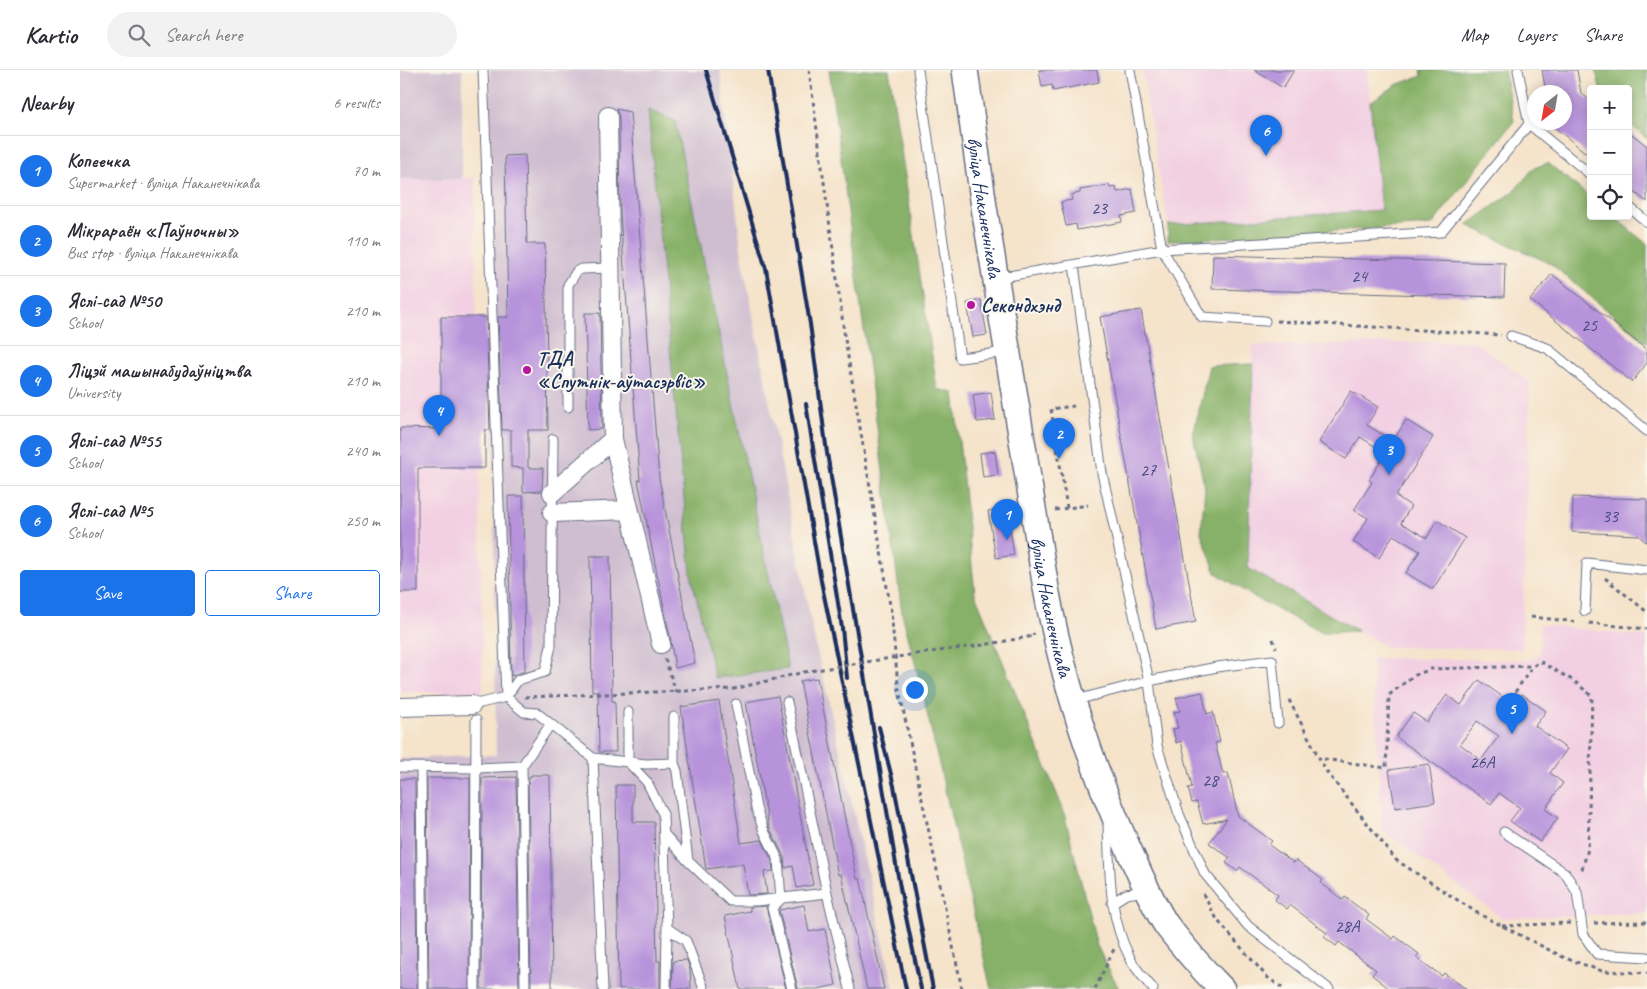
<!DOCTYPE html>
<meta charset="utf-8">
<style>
:root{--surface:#fff;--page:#f2f2f3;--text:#2b2b33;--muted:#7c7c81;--line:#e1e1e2;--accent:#1a73e8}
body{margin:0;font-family:Caveat,sans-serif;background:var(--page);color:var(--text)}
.controls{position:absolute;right:15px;top:15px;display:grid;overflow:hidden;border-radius:5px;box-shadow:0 2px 12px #0003}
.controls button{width:45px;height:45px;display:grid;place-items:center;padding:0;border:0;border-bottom:1px solid var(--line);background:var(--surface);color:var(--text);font:25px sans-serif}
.compass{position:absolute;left:1127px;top:15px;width:45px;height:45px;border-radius:50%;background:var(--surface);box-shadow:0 2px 12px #0003;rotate:211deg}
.you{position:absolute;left:514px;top:619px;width:18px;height:18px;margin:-12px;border:4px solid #fff;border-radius:50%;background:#1a73e8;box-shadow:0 0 0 8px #1a73e833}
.badge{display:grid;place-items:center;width:32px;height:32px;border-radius:50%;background:var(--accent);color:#fff;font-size:16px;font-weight:700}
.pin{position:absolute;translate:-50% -41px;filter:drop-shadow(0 1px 2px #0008)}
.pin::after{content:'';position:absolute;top:26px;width:18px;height:15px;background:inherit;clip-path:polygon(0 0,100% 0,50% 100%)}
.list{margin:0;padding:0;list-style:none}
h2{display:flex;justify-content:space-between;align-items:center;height:65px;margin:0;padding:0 20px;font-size:21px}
h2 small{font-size:16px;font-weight:400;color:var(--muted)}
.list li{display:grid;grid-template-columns:32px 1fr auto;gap:15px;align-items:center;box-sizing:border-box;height:70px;padding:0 20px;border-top:1px solid var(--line)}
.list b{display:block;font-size:19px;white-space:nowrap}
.list p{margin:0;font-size:16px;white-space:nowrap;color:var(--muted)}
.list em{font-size:16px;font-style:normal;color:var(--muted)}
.actions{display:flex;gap:10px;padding:15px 20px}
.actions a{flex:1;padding:11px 0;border:1px solid var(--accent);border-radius:5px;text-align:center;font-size:18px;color:var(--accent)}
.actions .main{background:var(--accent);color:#fff}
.icon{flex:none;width:28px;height:28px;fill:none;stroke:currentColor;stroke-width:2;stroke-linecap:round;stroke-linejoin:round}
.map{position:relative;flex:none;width:1247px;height:919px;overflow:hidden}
header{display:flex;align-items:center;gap:30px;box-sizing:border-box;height:70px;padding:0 25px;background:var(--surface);border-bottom:1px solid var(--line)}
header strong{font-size:24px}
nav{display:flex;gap:28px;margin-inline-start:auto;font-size:18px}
.search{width:350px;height:45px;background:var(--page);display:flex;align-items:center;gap:12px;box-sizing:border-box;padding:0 18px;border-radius:28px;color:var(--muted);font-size:19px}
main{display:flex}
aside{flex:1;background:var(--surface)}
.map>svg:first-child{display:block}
.built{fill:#f2cfe2}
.industrial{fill:#cfbdd0}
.forest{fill:#87b168;stroke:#517063}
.building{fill:#b793db;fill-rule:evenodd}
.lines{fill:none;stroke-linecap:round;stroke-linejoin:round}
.lane-casing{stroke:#676e84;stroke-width:11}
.street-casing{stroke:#676e84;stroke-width:20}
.secondary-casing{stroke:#676e84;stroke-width:28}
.path{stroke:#676e84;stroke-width:3;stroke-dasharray:4 4;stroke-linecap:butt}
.lane{stroke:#fff;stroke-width:9}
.street{stroke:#fff;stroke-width:18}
.secondary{stroke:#fff;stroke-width:25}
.rail{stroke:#1b2f5e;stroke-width:4}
.path-bridge{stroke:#676e84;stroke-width:3;stroke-dasharray:4 4;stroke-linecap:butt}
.poi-dot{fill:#b5179e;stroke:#fbf7ec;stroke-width:2}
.labels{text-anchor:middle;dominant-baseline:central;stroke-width:4;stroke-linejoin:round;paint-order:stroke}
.number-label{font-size:18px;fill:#42487d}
.street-label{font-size:20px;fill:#1b2f5e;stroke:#fbf7ec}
.poi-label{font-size:20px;font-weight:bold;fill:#1b2f5e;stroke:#fbf7ec;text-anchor:start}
</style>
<header>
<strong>Kartio</strong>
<div class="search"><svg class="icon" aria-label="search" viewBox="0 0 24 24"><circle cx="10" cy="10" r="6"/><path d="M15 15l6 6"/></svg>Search here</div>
<nav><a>Map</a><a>Layers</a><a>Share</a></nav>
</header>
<main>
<aside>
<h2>Nearby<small>6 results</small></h2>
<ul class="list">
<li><span class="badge">1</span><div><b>Копеечка</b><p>Supermarket · вуліца Наканечнікава</p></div><em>70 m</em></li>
<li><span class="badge">2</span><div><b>Мікрараён «Паўночны»</b><p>Bus stop · вуліца Наканечнікава</p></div><em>110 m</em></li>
<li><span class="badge">3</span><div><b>Яслі-сад №50</b><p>School</p></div><em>210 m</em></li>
<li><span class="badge">4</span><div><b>Ліцэй машынабудаўніцтва</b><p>University</p></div><em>210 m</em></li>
<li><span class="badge">5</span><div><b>Яслі-сад №55</b><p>School</p></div><em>240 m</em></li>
<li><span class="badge">6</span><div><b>Яслі-сад №5</b><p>School</p></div><em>250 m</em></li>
</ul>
<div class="actions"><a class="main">Save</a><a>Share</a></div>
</aside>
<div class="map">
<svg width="1247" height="919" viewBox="0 0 1247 919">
<rect width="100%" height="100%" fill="#fbf7ec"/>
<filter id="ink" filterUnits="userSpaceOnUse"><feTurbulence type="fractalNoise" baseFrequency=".02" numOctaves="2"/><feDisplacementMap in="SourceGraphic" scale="10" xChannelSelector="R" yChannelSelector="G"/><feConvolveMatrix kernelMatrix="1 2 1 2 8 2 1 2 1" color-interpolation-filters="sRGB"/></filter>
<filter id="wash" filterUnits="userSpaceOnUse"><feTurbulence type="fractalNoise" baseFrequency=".0096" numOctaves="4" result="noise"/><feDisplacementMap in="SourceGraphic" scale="20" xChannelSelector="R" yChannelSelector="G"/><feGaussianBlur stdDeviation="1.12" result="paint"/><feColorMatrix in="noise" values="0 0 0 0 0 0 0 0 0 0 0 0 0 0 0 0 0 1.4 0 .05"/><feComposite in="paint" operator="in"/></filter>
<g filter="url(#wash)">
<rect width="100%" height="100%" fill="#f5e3ca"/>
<path class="built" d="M742,0h225l14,140 -213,15z
M74,107l9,516 -83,-1v-513h62z
M1073,271l57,41 -8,267 -135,-2 -139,-79 5,-222z
M1140,554l107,13v276l-145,5 -120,-88 -10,-172 160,2 8,-7z"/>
<path class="industrial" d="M0,0h62v109h-62z
M90,0h230l22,187 72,380 80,352h-494v-230l96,-4z"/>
<path class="forest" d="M429,0h60l48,319 17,4 21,201 88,215 34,137 22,43h-128l-71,-307 -18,-69z
M1021,0h83l10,51 -82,104 -264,16v-16l213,-15 -11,-108 28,-18 24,-8z
M1196,0h51v69l-19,-17v-33h-28z
M248,40l27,11 113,548 -73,9 -24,-104z
M1148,93l43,35v18h22l34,28v99l-96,-79 -84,-39 46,-33 21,-24z
M853,294l-5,204 110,63 -36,2 -66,-35 -40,-25 -15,-40 4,-45 -12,-53 16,-69z"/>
<g id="blocks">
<path class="building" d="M639,0h58l2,12 -46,9 -1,-6 -10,2z
M854,0h40l-11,18z
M1142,0h35l4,23 10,8v56l-43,-35h16v-30h-18z
M216,39l14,3 29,366 36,185 -20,5 -4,-26 -33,-162h2l-20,-267 -1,-97z
M1228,61l19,15v56l-19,-15z
M125,85l2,89h18l3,186h-20v38h15l-1,23 -19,1v-24l-12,-1v-37h-9l-4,-113h10l-3,-161z
M709,115l1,3 6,-1 1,5 15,-3 4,24 -15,3 1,6 -45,8 -1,-6 -10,2 -5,-24 11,-2 -1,-5 9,-2v-3z
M813,185l292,8 -1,34 -292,-8z
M1152,204l95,76v13l-15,19 -102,-82z
M581,230l6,35 -14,2 -6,-34z
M741,240l55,312 -40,7 -56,-312z
M185,243h15l2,116 -14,1z
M41,247h45l4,113h-5v38h-67v124h-18v-164l41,1z
M951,321l27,16 -11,18 26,16 13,-21 27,17 -37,59 15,10 -10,17 26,15 10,-18 28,18 -32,51 -27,-16 14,-22 -27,-16 -14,23 -26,-16 15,-24 -14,-8 18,-28 -3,-2 17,-27 -26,-16 -14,22 -27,-17z
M591,322l4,28 -18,2 -4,-27z
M595,381l3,24 -15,2 -3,-24z
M108,426h15l2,175 -14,5z
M1173,427l74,2v44l-9,-8 -66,-3z
M607,438l7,47 -18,3 -8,-47z
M190,486h20l2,145h3l1,51h-17l-1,-61h-6z
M417,608l40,201 3,-1 24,111h-17l-26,-115 -3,1 -38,-194z
M1079,610l35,25 8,-11 24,17 -11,15 32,23 -17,24 13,10 -18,26 13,9 -18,24 -30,-21 10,-13 -21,-15 -8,11 -95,-67 17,-24 14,9 20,-27 14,10zM1077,651l22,15 -18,24 -21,-16z
M802,622l5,22 6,-2 7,30 -5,1 8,31 5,-1 10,43 34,25 -3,4 11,8 14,10 2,-3 27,20 -2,3 22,17 2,-3 24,18 -3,4 27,20 2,-3 24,18 -3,3 12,9 14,10 2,-3 22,16h-76l-18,-14 4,-5 -37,-28 -3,4 -12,-9 3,-4 -37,-28 -3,4 -12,-9 3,-5 -38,-28 -3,4 -11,-8 4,-5 -21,-15 18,-24 -24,5 -6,-22 -5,1 -4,-15 4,-1 -11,-46 -5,2 -3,-14 5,-1 -4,-16 6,-1 -4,-13z
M378,626l35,189 -16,3 -4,-22 -8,2 -1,-11 -15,-30 -23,-125z
M319,631l22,142 21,-3 10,21 1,10 -9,1 3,22 -19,1 -5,-31 -37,5 -25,-162z
M1029,694l6,38 -40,6 -6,-38z
M131,705h19l2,214h-21l-3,-212h3z
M116,707l3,212h-38l1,-211z
M29,708h41l-1,211h-40l-2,-210z
M0,709h15l2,210h-17z
M216,715h17v37h21l3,139h3v28h-41z
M404,835l5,27 16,-3 11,56 -17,4h-21l-19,-79z
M366,836l20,83h-46l-15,-73 25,-5v-4z
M287,890l3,9 1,20h-19l1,-28z"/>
</g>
</g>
<g filter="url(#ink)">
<use href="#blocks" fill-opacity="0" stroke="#676e84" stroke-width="1"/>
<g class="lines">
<g class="lane-casing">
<path id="lane" d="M518,0l42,288 46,-6
M730,0l32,179 40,68 63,4
M1118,0l11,54 62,51
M1228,136l19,16
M674,195l28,208 47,208 8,65 22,68 26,60 43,52 81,63
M597,208l165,-29 279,-17 88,-108
M1111,266l36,12 100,83
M168,337v-122l9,-14 5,-2 28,-1
M153,369l-2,207 -6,26 -27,8 -12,17 18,15 13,1 56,45 10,231
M1185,541l2,-48 60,7
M676,630l73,-19 68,-14 55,-7 6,63
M387,632l40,191
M336,634l20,104 8,23 14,28 3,40 -9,9 20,81
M72,635l34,-8 -23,-627
M228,642v50l18,2 28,-1 3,8 11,90
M274,647v46
M193,688l35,4 19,20 16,32 4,114 19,13 18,48
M122,696l28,-41
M0,697l77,1 45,-2 3,223
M21,698l2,221
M708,755c2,46 0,90 22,133 5,11 15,21 23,31
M1104,762l61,41 12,19 6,42 14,20 50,3
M264,764l24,27 42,40h27l70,-8 23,96
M712,833l14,-9 20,-3
M75,919l1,-269
M266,919l1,-61"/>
</g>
<g class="street-casing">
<path id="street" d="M213,369l48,205
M152,423l61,-54 -5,-323
M152,443l77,-3
M0,637l72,-2"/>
</g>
<g class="secondary-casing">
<g id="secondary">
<path id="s1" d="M565,0l19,137 62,381c16,89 45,177 82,260 12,26 23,54 39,78 17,22 35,43 55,63"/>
</g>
</g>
<path class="path" d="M409,0l36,269 46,272 7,74 64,304
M877,251l224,14
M667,438l-16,-99 23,-3
M655,440l33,-5
M1205,508l42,34
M1131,547l47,5
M1189,553l58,6
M873,569l3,9
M516,584l67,-9 51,-9 -1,-3
M265,589l11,33
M125,627l209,-8 70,-17
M889,630l37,71 70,89 83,54 86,44 37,13 45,2
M1106,635l27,-39 8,-4 33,19 18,15 -4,153 -6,20 -3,3
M924,689l62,9 3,-73 24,-19 18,-7 101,-3
M803,824l15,27 49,56 17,12
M1194,853l53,-1
M1102,856l68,-3
M695,919l19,-40"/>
<use href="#lane" class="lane"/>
<use href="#street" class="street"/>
<use href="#secondary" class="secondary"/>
<path class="rail" d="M306,0l60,199 55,312 85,408
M368,0l42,254 17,129 32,192 41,243 21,101
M406,334l36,224 5,50
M479,657l15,59 39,203"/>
<path class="path-bridge" d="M404,602l112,-18"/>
</g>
</g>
<g class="poi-dot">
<circle cx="571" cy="235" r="5"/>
<circle cx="127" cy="300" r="5"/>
</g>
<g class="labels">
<g class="number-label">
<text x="699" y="138">23</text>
<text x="959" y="206">24</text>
<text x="1189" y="255">25</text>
<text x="748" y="400">27</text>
<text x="1210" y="446">33</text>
<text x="1082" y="692">26А</text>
<text x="810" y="710">28</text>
<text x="947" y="856">28А</text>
</g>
<g class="street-label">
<text stroke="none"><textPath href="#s1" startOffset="139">вуліца Наканечнікава</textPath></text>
<text stroke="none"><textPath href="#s1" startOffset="544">вуліца Наканечнікава</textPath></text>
</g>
<g class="poi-label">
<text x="581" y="235">Секондхэнд</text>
<text x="137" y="288">ТДА<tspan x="137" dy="23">«Спутнік-аўтасэрвіс»</tspan></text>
</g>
</g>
</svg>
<div class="controls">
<button>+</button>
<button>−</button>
<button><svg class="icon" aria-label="locate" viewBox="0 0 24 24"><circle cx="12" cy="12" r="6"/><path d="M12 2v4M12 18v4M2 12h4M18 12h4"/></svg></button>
</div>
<svg class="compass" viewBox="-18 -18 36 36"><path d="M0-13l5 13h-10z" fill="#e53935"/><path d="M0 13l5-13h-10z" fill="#7c7c81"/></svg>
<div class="you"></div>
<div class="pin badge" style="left:607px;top:470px">1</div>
<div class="pin badge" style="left:659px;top:389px">2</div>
<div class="pin badge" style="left:989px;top:405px">3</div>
<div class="pin badge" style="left:39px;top:366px">4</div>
<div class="pin badge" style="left:1112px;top:664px">5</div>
<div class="pin badge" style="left:866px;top:86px">6</div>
</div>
</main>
